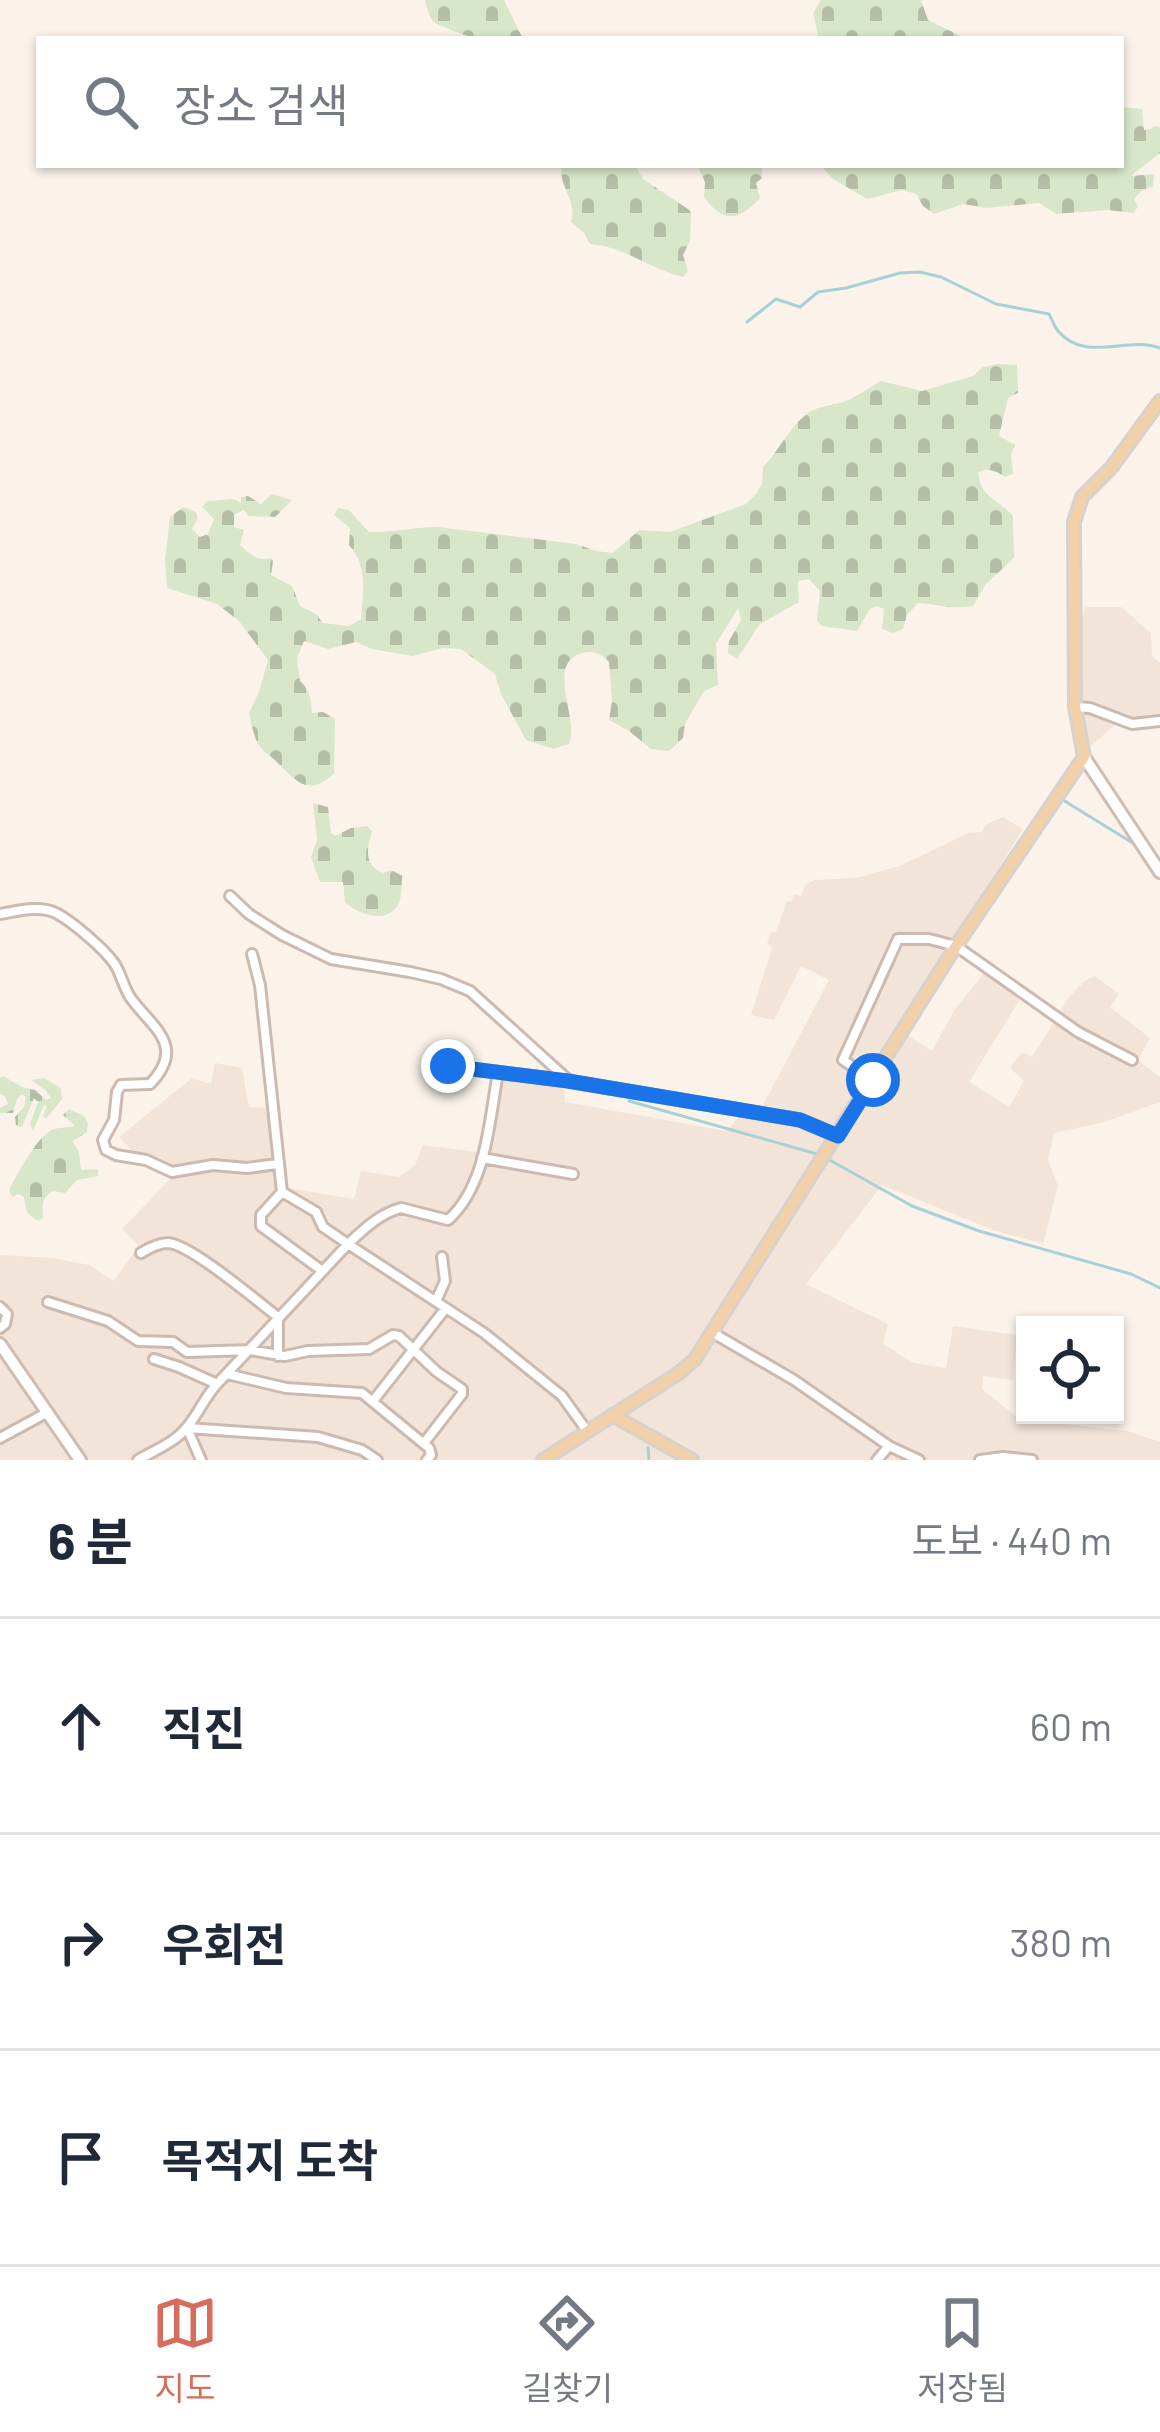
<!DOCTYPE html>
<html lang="ko">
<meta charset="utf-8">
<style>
:root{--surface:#fff;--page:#f2f2f3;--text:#1f2937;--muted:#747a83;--line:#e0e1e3;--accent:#d86c5c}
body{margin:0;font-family:Barlow,"Noto Sans KR",sans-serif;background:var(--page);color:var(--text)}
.controls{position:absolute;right:36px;bottom:36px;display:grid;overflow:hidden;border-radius:0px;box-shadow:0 3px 9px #0004}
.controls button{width:108px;height:108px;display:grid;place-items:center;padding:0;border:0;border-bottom:3px solid var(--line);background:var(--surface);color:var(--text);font:60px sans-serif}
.stop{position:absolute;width:36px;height:36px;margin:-27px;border:9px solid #1a73e8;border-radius:50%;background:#fff}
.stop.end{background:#1a73e8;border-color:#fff;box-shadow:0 3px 12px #0008}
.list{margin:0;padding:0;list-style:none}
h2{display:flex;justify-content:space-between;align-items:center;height:156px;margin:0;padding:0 48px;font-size:51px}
h2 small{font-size:39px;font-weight:400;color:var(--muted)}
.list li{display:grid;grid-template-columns:78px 1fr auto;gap:36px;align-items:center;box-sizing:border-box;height:216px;padding:0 48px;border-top:3px solid var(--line)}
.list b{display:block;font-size:45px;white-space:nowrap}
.list em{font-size:39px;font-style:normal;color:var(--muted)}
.icon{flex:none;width:66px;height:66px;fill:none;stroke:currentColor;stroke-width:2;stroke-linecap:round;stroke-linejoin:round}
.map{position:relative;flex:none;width:1160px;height:1460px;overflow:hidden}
.search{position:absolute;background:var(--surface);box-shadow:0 3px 9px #0004;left:36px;right:36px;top:36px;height:132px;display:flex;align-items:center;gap:30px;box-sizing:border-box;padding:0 42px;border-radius:0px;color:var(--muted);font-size:45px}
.sheet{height:804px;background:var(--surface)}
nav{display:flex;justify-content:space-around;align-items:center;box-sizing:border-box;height:168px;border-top:3px solid var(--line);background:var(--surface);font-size:33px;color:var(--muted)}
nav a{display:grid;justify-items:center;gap:6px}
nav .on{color:var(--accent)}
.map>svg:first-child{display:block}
.residential{fill:#f2e4d9}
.cemetery{fill:url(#cemetery-stones)}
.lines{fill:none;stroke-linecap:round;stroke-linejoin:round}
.stream{stroke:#a7d1d4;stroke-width:3}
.minor-casing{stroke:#ccbab1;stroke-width:14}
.tertiary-casing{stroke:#ccbab1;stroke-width:15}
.secondary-casing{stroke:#d0bcb1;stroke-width:16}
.primary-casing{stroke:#d8d1ce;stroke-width:16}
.minor{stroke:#fff;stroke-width:8}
.tertiary{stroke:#fff;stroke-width:9}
.secondary{stroke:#fff;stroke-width:10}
.primary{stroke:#f2d1a9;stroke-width:10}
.route{stroke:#1a73e8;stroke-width:15}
</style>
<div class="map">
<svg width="1160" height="1460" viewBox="0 0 1160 1460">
<defs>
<pattern id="cemetery-stones" width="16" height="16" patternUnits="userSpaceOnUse" patternTransform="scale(3)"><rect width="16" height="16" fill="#d8e7c9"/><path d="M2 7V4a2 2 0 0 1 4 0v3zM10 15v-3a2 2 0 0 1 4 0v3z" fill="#b4bea6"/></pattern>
</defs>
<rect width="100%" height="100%" fill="#fbf3ea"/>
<path class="residential" d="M1086,607h35l30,26 1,23 8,7v54l-43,6 -35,31 -4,-5 5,-76 -3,-55z
M1003,817l20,12 -124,201 33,21 23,-42 34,-42 36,24 -56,91 40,25 15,-26 -14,-13 12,-16 10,5 38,-61 16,-16 9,-4 24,18 -9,13 40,31 -12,22 22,17v25l-55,20 -51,11 -6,27 10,26 -15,58 -50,-14 -111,-45 -76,99 82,40 -5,20 31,19 32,5 7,-42 64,9 -4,45 -30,-4 -1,13 37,30 108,12 33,11v18h-1160v-205l53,3 36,7 24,16 26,-35 -17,-17 49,-51 -39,-27 -13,-14 73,-59 19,6 4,-21 27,5 7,39 19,1 7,78 79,13 7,-28 38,6 16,-12 8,-20 62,8 13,-74 66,8 1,15 162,29 14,-18 21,4 1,-12 66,-125 -28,-14 -27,54 -23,-5 21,-67 -5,-4 4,-13 5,1 11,-31 4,1 3,-8 7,2 4,-11 10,-5 40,-2 45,-12 68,-33 14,-1 3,-7z"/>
<path class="cemetery" d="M425,0h79l19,39c-24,0 -46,2 -67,-7 -22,-11 -24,-3 -31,-32z
M821,0h100l7,20 39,19h-148l-6,-26z
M1121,107l21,2 2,21 7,-1 3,-3 6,1v26l-29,23 23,-2 -1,13 -11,3 -8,9 4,8 -5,6 -25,-3 -52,4 -17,-11 -52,5 -24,-4 -29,10 -11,-8 -7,-12 -14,-4 -35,9 -34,-20 -13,-14h301z
M562,165h73l8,14 48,32 -1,30 -7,14 5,16 -5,6c-33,-8 -58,-30 -93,-33l-6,-11 -13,-11c7,-22 -14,-36 -9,-57z
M697,165h65v13l-6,5 4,15c-22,24 -37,25 -56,-1l1,-15z
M998,364l19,1 1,28 -10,5 -9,38 16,9 -4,9 2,20 -8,3c-8,-6 -18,-10 -27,-4 3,25 21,27 35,43l1,42 -28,26 -13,22c-20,4 -35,-2 -55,-3l-11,12 -4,14 -10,4 -11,-4 2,-20 -7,-3 -7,3 -13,22 -35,-5 -5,-5 3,-30 -11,-12 -11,2 1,21 -39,22 -23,35 -9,-6 1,-12 12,-21 -3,-12 -22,36 2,41 -14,6 -19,33 -2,14 -14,13 -18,-2 -22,-18 -20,-11 3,-19 -3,-39c-7,-7 -15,-12 -26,-9 -39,9 -3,66 -14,91l-16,5 -27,-9 -25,-46 -6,-20 -34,-25 -18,-1 -31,8 -40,-7 -16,-7 -28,7 -24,-8 -7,17 3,23c11,10 11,18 12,32l11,-1 12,7 -1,55c-27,23 -37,8 -57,-12 -7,-7 -16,-11 -20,-20 -4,-9 -6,-20 -8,-29l10,-21 9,-32 -29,-39 -22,-17 -50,-16 -2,-28 5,-43 13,-10 13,5 2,6 -6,11 8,8 8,-3 6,-15 -12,-12 5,-6 27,-2 7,4v-6l7,-1 13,8 11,-10 20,6 -17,17 -27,-1 -4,-6 -10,5v12l10,3 -4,15c9,8 17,17 31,13l2,3 -2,14 21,11 8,20 16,8 7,9 26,3 12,-7c2,-28 7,-52 -12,-74l1,-17 -16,-13 4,-7 11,2 20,22c24,1 45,-5 69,-5l138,17 20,7 17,2 26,-23 31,2 76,-28 11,-11 5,-10 1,-16c17,-17 25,-39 45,-54 12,-8 25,-7 38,-12 12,-5 23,-14 35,-20l41,10 51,-15 10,-9z
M313,803l15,4 3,26 4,3 16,-8 16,-2 5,5c-5,17 -9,34 11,42l8,-3 12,6c-3,10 0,20 -5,29 -12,20 -41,9 -53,-3l-2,-20h-23l-9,-25 6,-17z
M3,1076l19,11 13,3 11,10 5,-2 -6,-8 -14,-10 13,-2 17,10 1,11 -16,20 -3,-3 4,-10 -3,-1 -11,26 -3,-7 8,-22 -4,-4 -12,29 -6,-1 -1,-9 9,-10 2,-10 -4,-3 -5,5 -4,14h-13v-5l8,-4 -3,-8 -5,-2v-16z
M69,1109l15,7 4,7 -1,9 -15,9 7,11 2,18 17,-1v7l-21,4 -12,13 -12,-2c-12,8 -11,14 -10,27l-4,3c-13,-6 -13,-11 -15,-24l-5,-3 -7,3 -3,-7c7,-14 30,-57 45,-61 7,-2 14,-1 21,-3l-12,-11z"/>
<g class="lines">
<path class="stream" d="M747,322l29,-23 24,8 18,-15 28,-4 54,-15 20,-1 21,5 55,27 53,10c3,6 5,12 9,17 28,33 70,4 102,17
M1063,800l73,45
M629,1101l188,53
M826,1158l86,48 67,25 152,43 29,14
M648,1448l1,12"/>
<g class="minor-casing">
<path id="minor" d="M1075,707l15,1 42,16 28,-3
M230,896l19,18 33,21 49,24 79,13 31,7 29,12 97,88
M0,914c18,-3 39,-9 56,-1 17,9 47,35 58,50 7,10 9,23 16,34 20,29 58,48 20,87l-29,1 -4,7 -3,28 -11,20 3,10 10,5 30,5 26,12 41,-7 34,3 30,-4
M252,954l8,31 22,207 34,20 7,15 25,17c16,-15 31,-30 53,-36l47,12c39,-35 41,-99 50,-147
M871,1079l-28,-19 55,-121h31l27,7 122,86 54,28
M482,1158l91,16
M282,1192l-21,23v11l60,44
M141,1253c8,-5 17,-10 27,-10 22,1 89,58 110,74v39
M436,1301l9,-20 -3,-24
M48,1302l60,19 30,20 35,1 14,10 63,-2 35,6 23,-5 61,-2 24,-14 6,1 38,36 25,17v5l-38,49
M0,1307l7,7 -2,10 -5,4
M713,1333l81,47 95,66 30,14
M154,1359l25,8 38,17
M227,1374l59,14 76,5 67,55 2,7 -4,5
M373,1401l73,-93
M0,1438l48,-26
M138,1460c17,-10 38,-18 50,-34 11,-14 17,-29 29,-42l131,-140 136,89 78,63 25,35
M201,1460l-14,-32 131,9 44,13 15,10
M877,1460l12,-14
M980,1460l23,-3 29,3"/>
</g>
<g class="tertiary-casing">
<path id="tertiary" d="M448,1066l120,15 232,39 38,16"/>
</g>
<g class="secondary-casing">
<path id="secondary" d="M1084,757l76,115
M0,1344l80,116"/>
</g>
<g class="primary-casing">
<path id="primary" d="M612,1415l80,45
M543,1460l136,-87 16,-14 261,-413 128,-189 -9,-50 -1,-185 8,-25 29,-29 49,-67"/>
</g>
<use href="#minor" class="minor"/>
<use href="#tertiary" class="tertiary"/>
<use href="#secondary" class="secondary"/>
<use href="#primary" class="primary"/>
</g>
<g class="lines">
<path class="route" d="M448,1066l120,15 232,39 38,16 35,-56"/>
</g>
</svg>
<div class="controls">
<button><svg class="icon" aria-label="locate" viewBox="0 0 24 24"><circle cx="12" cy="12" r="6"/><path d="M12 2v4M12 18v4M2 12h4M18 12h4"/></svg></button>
</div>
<div class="stop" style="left:873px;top:1080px"></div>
<div class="stop end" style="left:448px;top:1066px"></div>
<div class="search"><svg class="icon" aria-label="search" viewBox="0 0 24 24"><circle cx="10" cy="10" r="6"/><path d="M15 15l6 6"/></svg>장소 검색</div>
</div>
<section class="sheet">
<h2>6 분<small>도보 · 440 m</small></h2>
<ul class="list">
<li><svg class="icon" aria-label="ahead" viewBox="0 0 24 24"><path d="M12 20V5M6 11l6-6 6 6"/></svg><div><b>직진</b></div><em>60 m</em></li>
<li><svg class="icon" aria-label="right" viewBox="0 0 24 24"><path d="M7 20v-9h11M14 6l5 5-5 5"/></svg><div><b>우회전</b></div><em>380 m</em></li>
<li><svg class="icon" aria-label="arrive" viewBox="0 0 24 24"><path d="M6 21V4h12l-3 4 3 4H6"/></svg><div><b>목적지 도착</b></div></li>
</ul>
</section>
<nav>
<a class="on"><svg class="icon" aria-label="map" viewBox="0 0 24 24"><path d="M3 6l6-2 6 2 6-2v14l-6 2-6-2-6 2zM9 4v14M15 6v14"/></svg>지도</a>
<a><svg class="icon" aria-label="directions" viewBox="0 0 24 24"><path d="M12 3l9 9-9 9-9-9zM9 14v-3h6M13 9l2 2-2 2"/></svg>길찾기</a>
<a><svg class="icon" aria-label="saved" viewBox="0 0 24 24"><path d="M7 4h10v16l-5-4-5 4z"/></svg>저장됨</a>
</nav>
